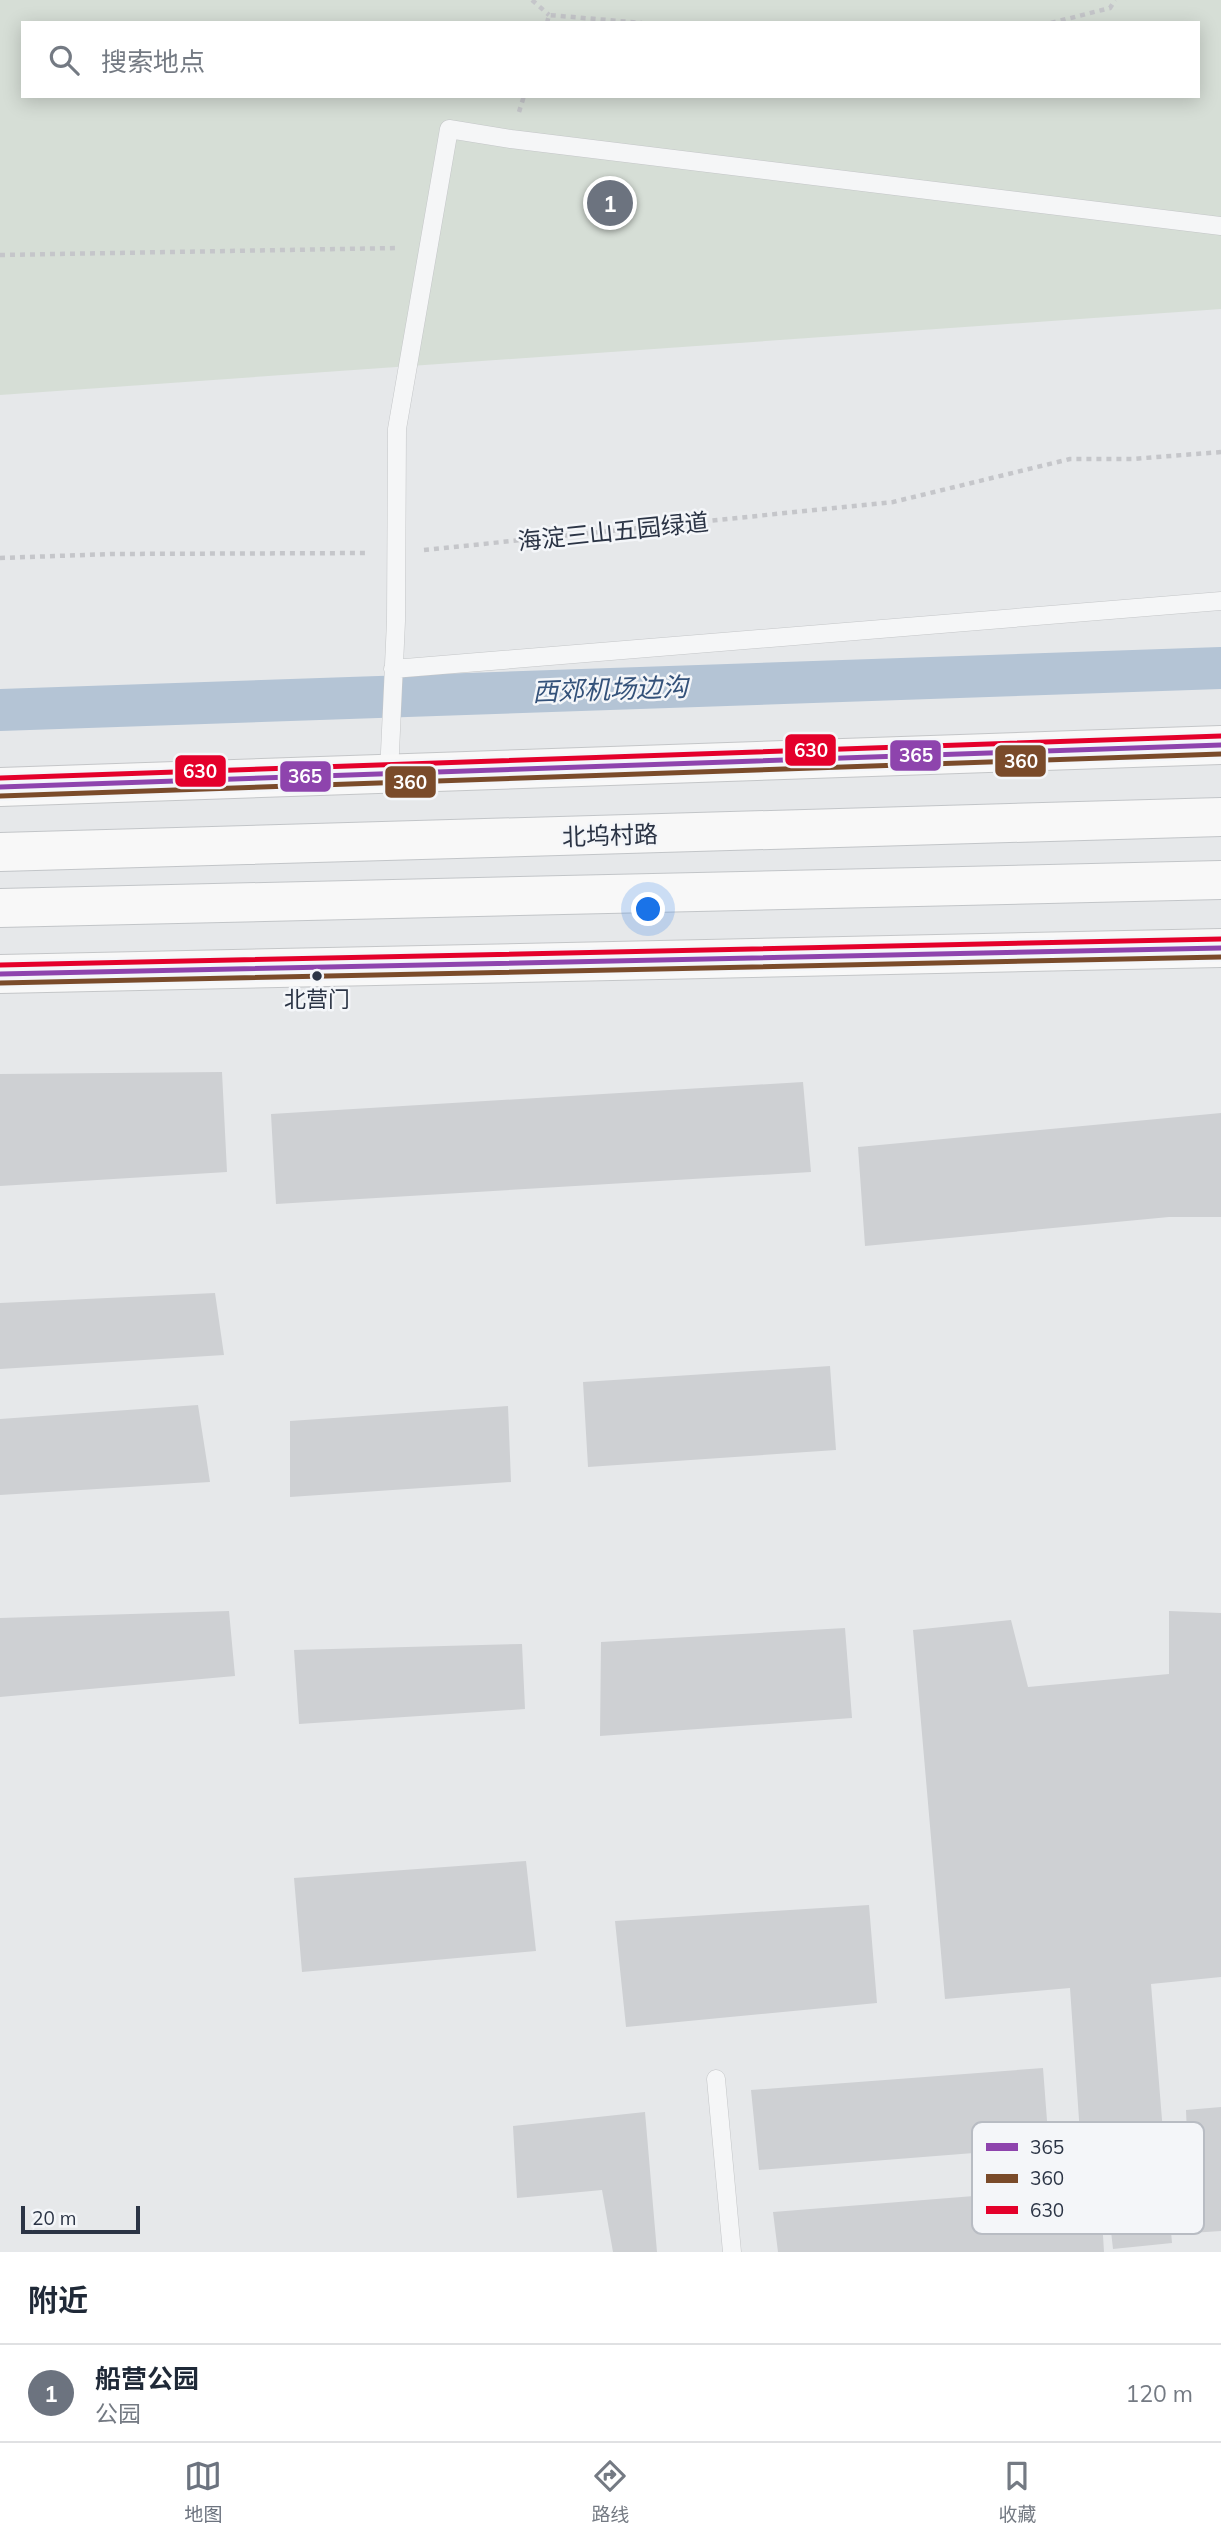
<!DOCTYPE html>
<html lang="zh">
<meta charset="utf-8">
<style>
:root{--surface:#fff;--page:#f2f2f3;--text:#1f2937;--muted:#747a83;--line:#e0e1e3;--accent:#6c737f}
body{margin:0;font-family:Mulish,"Noto Sans SC",sans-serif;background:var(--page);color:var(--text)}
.scale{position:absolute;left:21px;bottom:18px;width:119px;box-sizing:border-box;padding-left:7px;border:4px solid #2b3445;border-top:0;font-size:19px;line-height:24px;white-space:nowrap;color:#2b3445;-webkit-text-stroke:5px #f4f6f9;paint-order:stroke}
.you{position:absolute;left:649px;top:910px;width:24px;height:24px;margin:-18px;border:5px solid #fff;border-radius:50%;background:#1a73e8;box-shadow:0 0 0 10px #1a73e833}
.badge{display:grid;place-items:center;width:46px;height:46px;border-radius:50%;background:var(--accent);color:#fff;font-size:23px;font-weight:700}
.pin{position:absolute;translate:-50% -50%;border:4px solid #fff;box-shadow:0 2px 7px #0006}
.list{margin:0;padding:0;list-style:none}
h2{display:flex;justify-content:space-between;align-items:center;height:91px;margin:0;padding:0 28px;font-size:30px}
h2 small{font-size:23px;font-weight:400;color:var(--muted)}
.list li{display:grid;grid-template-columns:46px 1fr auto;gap:21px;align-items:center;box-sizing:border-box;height:98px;padding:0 28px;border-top:2px solid var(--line)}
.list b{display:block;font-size:26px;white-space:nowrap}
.list p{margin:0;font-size:23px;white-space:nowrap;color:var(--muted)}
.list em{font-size:23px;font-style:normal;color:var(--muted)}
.icon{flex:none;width:38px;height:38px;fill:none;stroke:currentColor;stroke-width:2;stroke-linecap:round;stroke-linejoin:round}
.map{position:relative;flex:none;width:1221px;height:2252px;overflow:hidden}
.search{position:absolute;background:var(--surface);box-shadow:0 4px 18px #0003;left:21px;right:21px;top:21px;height:77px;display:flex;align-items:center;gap:18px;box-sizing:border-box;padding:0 24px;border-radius:0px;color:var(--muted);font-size:26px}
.sheet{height:189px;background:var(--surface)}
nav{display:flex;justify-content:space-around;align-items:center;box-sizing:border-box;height:98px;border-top:2px solid var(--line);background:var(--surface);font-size:19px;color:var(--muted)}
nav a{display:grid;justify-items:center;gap:4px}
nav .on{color:var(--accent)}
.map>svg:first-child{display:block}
.green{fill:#d6ded6;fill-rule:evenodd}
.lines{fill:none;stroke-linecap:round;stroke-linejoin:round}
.canal{stroke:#b4c4d5;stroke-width:42}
.building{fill:#ced0d3}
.lane-casing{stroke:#c4c6c8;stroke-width:19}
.secondary-casing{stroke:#c4c6c8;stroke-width:40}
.primary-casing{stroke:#c2c5c8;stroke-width:40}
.path{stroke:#c5c6ca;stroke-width:4.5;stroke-dasharray:5 5;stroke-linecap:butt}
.lane{stroke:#f5f6f7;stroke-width:18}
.secondary{stroke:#f8f8f8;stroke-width:38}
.primary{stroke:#f8f8f8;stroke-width:38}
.bus-1-casing{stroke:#f4f6f9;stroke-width:10}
.bus-2-casing{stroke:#f4f6f9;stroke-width:10}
.bus-3-casing{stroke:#f4f6f9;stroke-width:10}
.bus-1{stroke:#8e44ad;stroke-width:5}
.bus-2{stroke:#7a4b2a;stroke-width:5}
.bus-3{stroke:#e4002b;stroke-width:5}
.bus-dot{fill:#2b3445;stroke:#f4f6f9;stroke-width:2.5}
.labels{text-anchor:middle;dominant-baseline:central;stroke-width:5;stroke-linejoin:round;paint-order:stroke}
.bus-label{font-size:22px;fill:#2b3445;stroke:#f4f6f9}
.street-label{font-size:24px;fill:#2b3445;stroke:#f4f6f9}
.water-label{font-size:26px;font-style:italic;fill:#34527a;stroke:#f4f6f9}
.key{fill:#f4f6f9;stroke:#b8bcc3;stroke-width:2}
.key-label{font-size:19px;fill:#2b3445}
.line-badge{stroke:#f4f6f9;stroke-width:2.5}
.badge-label{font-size:19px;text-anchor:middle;font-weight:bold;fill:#fff}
</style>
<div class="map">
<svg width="1221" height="2252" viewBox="0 0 1221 2252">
<rect width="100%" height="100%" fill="#e6e8ea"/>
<path class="green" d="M0,0h1221v309l-1221,86zM23,23h1175v73h-1175z"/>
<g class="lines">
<path class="canal" d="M0,710l1221,-42"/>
</g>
<path class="building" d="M222,1072l5,100 -227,14v-112z
M803,1082l8,90 -535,32 -5,-90z
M1221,1113v104h-52l-304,29 -7,-99z
M215,1293l9,62 -224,14v-66z
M830,1366l6,84 -248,17 -5,-85z
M198,1405l12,77 -210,13v-76z
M508,1406l3,76 -221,15v-76z
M229,1611l6,65 -235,21v-79z
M1169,1611l52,2v364l-70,7 21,259 -59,6 -8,-72 -22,1 -13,-190 -125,11 -32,-369 98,-10 17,67 141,-13z
M845,1628l7,90 -252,18 1,-94z
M522,1644l3,65 -226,15 -5,-74z
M526,1861l10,90 -234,21 -8,-94z
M869,1905l8,98 -251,24 -11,-106z
M1043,2068l6,79 -290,23 -8,-80z
M1221,2107v124l-30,2 -5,-123z
M645,2112l12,140h-44l-11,-62 -85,8 -4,-72z
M1100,2186l4,66h-326l-5,-40z"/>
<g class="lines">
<g class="lane-casing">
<path id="lane" d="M393,669l828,-68
M389,774l7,-153 1,-192 52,-300 62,10 710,87
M716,2079l16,173"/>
</g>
<g class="secondary-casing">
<path id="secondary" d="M0,787l1221,-42
M0,974l1221,-26"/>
</g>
<g class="primary-casing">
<path id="primary" d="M0,852l1221,-35
M0,908l1221,-28"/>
</g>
<path class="path" d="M532,0l17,15
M547,23l2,-8 93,8
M1051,23l59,-15 5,-8
M519,112l5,-16
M0,255l398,-7
M424,550l469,-48 177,-43h62l89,-7
M0,558l112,-4 255,-1"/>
<use href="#lane" class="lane"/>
<use href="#secondary" class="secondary"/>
<use href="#primary" class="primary"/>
<g class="bus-1-casing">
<path id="bus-1" d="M0,787l1221,-42
M0,974l1221,-26"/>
</g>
<g class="bus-2-casing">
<path id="bus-2" d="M0,796l1221,-42
M0,983l1221,-26"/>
</g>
<g class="bus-3-casing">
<path id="bus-3" d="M0,778l1221,-42
M0,965l1221,-26"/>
</g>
<use href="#bus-1" class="bus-1"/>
<use href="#bus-2" class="bus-2"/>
<use href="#bus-3" class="bus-3"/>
</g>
<circle class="bus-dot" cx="317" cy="976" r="6"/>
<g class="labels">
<g class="bus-label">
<text x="317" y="999">北营门</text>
</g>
<g class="street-label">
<text transform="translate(613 531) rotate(-6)">海淀三山五园绿道</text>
<text transform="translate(610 835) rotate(-2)">北坞村路</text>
</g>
<g class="water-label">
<text transform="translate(610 689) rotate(-2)">西郊机场边沟</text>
</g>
</g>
<rect x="972" y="2122" width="232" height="112" rx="10" class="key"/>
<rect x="986" y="2143" width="32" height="8" fill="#8e44ad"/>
<rect x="986" y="2174" width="32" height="9" fill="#7a4b2a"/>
<rect x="986" y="2206" width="32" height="8" fill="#e4002b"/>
<g class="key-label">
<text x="1030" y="2154">365</text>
<text x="1030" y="2185">360</text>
<text x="1030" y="2217">630</text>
</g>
<g class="line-badge">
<rect x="784" y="733" width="53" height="34" rx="7" fill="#e4002b"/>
<rect x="889" y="739" width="53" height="33" rx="7" fill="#8e44ad"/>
<rect x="994" y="744" width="53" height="34" rx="7" fill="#7a4b2a"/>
<rect x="174" y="754" width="53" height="34" rx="7" fill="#e4002b"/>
<rect x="279" y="760" width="53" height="33" rx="7" fill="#8e44ad"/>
<rect x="384" y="765" width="53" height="34" rx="7" fill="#7a4b2a"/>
</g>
<g class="badge-label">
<text x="811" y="757">630</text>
<text x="916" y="762">365</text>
<text x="1021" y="768">360</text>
<text x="200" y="778">630</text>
<text x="305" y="783">365</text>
<text x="410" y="789">360</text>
</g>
</svg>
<div class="scale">20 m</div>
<div class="you"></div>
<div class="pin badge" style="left:610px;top:203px">1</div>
<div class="search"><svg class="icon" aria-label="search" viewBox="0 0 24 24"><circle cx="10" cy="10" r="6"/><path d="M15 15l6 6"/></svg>搜索地点</div>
</div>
<section class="sheet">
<h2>附近<small></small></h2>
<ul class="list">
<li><span class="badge">1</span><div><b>船营公园</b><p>公园</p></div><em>120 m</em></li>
</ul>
</section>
<nav>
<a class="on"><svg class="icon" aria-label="map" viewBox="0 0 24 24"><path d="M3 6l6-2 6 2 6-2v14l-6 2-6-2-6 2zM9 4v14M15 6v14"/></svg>地图</a>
<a><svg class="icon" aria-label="directions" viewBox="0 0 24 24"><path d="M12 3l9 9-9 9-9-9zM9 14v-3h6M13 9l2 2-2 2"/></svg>路线</a>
<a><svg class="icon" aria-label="saved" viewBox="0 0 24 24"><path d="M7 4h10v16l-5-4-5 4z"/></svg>收藏</a>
</nav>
